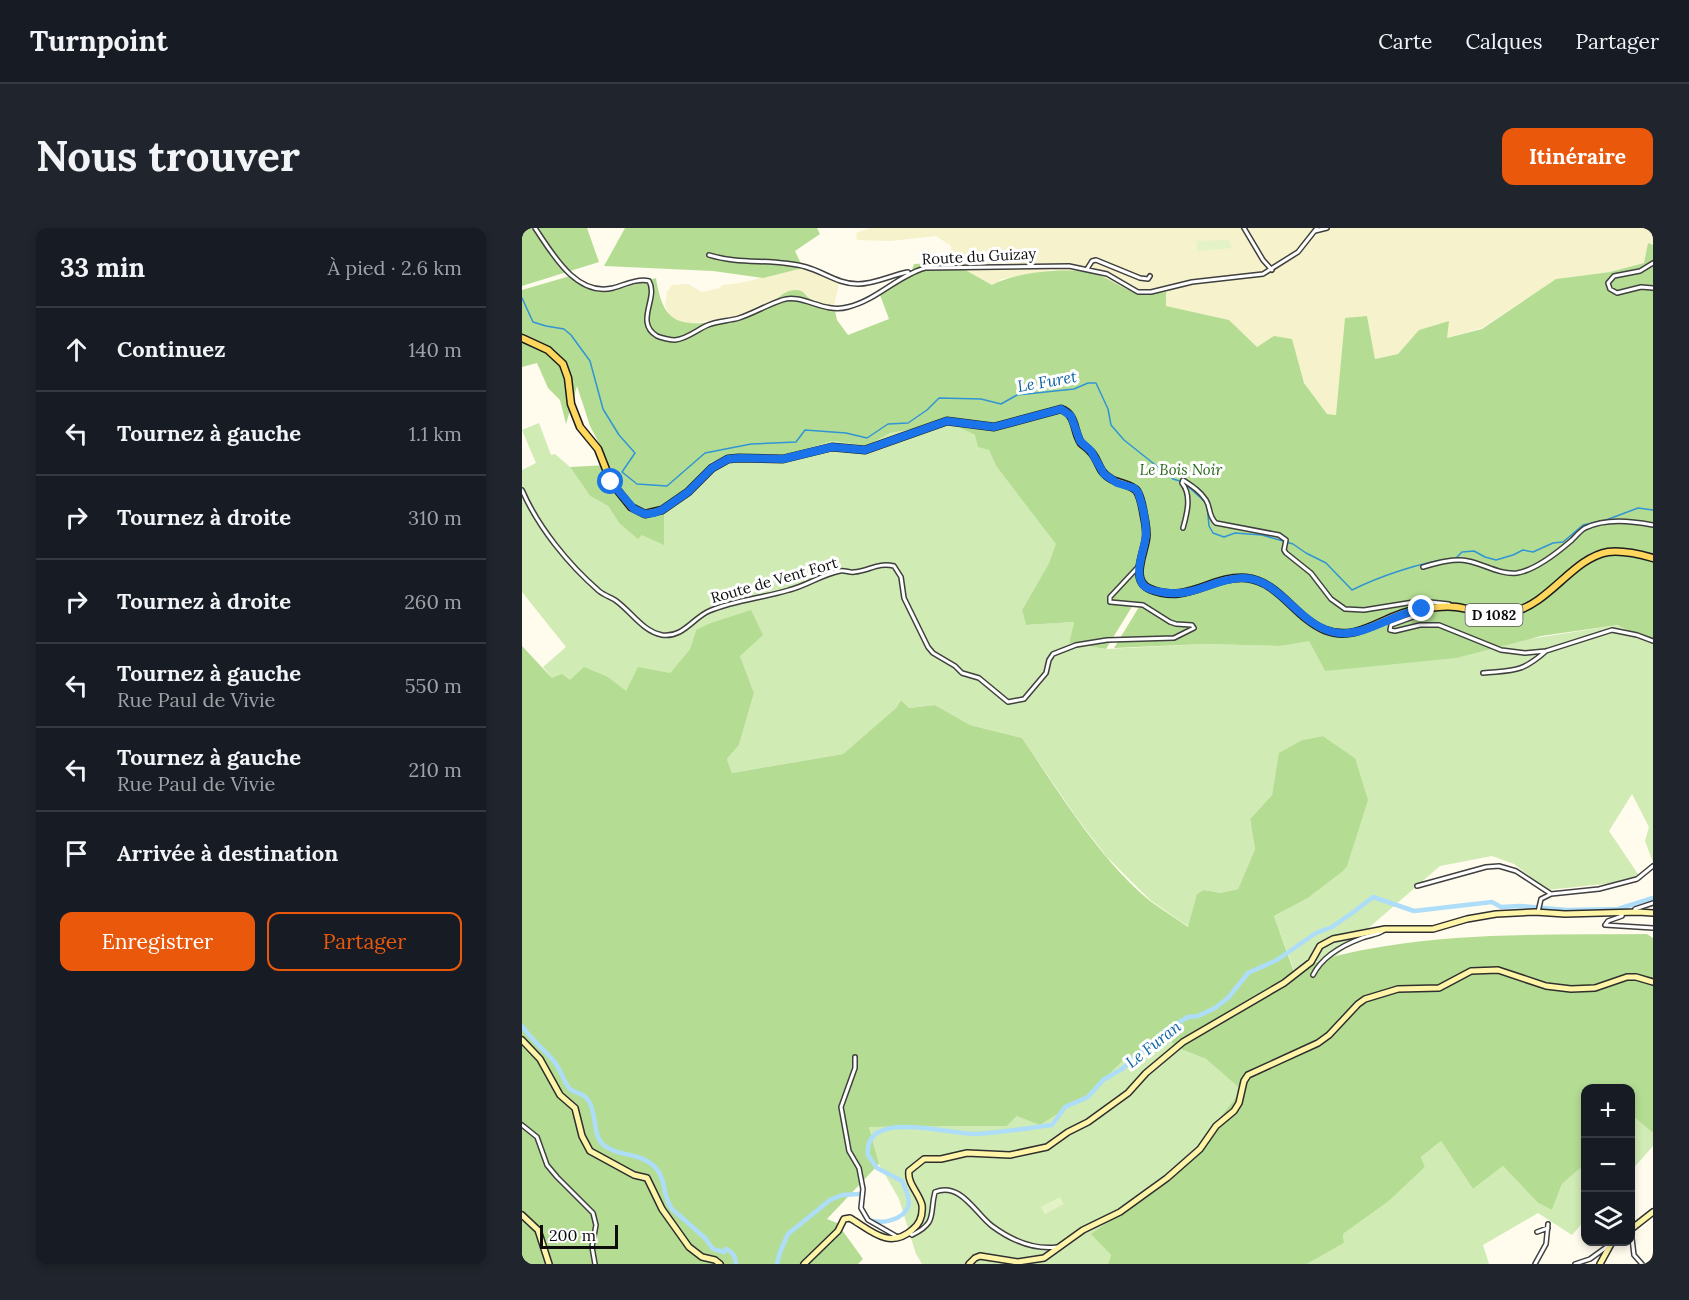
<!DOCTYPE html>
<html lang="fr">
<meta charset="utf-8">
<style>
:root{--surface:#171b24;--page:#20242c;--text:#f1f3f6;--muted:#9ea1a6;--line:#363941;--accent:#ea580c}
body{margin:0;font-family:Lora,serif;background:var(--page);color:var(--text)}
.controls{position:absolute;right:18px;bottom:18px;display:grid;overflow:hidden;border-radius:12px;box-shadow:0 3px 9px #0003}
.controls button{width:54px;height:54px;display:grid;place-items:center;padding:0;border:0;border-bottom:2px solid var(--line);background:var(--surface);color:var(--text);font:30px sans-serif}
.scale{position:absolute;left:18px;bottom:15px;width:78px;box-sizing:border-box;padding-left:6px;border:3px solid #0d0d0d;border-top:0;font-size:16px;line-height:21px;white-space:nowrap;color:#0d0d0d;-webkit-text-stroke:4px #fff;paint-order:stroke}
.stop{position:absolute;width:18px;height:18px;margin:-14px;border:4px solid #1a73e8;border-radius:50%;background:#fff}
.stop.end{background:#1a73e8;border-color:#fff;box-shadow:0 2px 6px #0008}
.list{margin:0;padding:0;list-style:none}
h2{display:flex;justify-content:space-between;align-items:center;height:78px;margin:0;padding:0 24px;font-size:26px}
h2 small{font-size:20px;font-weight:400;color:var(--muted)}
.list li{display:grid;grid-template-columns:39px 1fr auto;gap:18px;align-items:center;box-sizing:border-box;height:84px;padding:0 24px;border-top:2px solid var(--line)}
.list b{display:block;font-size:22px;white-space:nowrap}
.list p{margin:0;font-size:20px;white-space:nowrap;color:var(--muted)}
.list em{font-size:20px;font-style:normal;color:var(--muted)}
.actions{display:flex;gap:12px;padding:18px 24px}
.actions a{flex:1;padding:14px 0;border:2px solid var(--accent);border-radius:12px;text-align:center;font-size:21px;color:var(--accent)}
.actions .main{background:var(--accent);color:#fff}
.icon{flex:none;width:33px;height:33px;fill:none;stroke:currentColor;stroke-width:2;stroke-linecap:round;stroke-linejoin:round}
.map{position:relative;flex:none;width:1131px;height:1036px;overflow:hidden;border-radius:12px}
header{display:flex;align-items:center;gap:36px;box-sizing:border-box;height:84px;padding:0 30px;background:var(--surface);border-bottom:2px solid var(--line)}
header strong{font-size:28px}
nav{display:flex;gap:33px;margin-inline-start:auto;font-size:21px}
.intro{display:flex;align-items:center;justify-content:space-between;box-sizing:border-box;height:144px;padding:0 36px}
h1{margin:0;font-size:42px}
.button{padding:15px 27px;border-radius:12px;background:var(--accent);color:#fff;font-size:21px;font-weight:700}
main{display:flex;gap:36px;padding:0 36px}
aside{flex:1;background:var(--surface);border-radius:12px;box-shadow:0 3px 9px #0003}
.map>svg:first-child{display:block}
.farmland{fill:#f6f2cb}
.green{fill:#d1ebb4}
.forest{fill:#b4dd93}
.pitch{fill:#e3f2c7}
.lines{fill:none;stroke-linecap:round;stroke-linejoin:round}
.stream{stroke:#3294d4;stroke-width:1.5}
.river{stroke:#aeddf9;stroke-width:4.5}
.street-casing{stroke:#404040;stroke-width:6}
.secondary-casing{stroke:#2f2f2f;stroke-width:8}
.primary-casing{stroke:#1e1e1e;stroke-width:9}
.street{stroke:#fff;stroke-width:3}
.secondary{stroke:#fff5a8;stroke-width:5}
.primary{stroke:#ffd75d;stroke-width:6}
.route{stroke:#1a73e8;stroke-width:8}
.labels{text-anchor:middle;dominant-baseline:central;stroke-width:6;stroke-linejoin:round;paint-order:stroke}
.shield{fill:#fff;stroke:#565656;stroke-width:1.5}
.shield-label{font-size:14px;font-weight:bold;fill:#0d0d0d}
.street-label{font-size:15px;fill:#0d0d0d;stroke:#fff}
.park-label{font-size:15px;font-style:italic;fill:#2a681a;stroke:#fff}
.water-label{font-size:16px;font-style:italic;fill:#1064a5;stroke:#fff}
</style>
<header>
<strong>Turnpoint</strong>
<nav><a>Carte</a><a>Calques</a><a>Partager</a></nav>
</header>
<div class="intro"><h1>Nous trouver</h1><a class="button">Itinéraire</a></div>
<main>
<aside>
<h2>33 min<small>À pied · 2.6 km</small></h2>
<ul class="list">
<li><svg class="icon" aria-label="ahead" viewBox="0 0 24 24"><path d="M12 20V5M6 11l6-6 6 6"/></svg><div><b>Continuez</b></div><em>140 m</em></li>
<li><svg class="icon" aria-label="left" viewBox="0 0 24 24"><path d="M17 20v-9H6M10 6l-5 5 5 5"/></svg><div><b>Tournez à gauche</b></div><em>1.1 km</em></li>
<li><svg class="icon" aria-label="right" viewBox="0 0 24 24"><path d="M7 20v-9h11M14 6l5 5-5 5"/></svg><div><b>Tournez à droite</b></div><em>310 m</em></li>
<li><svg class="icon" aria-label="right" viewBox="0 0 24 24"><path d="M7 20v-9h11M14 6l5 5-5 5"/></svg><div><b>Tournez à droite</b></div><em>260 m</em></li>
<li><svg class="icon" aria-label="left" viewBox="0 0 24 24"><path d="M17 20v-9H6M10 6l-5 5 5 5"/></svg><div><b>Tournez à gauche</b><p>Rue Paul de Vivie</p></div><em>550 m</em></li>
<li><svg class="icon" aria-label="left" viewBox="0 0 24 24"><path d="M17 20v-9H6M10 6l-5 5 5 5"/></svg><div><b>Tournez à gauche</b><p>Rue Paul de Vivie</p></div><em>210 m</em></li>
<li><svg class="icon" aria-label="arrive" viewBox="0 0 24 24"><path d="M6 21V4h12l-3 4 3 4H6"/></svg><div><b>Arrivée à destination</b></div></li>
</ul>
<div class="actions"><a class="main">Enregistrer</a><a>Partager</a></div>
</aside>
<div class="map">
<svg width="1131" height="1036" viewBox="0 0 1131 1036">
<rect width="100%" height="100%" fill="#fffbed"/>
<path class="farmland" d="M348,0h783v17l-5,-1 -3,19 -35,9 -54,7 -74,49 -36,10 2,-16 -29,8 -21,24 -23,5 -8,-43 -30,99 -10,-1 -23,-31 -13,-44 -34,8 -28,-27 -64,-14 1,-14 -16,2 -16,-1 -9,-5 -74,-18 -49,9 -10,6 -41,-23v-16l-15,-10 -46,5 -33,-1 -1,-7z
M281,40l16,5 20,10 -5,23 -22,-5 -7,-8 -33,9 -36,15 -50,7 -16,-8 -5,-11 2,-13 5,-7 16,-1 14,8 18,-4 2,-3 18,-2z"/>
<path class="green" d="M425,189l11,10 17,8 14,15 7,16 61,78 -8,19 -27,47 4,15 48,-3 -5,21 37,6 98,-5 76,2 29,-6 16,31 294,-46 34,19v218l-8,-21 4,-14 -17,-33 -23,37 33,49 -95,10 -33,-26 -22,-8 -52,10 -105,91 -21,5 -19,11 -21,-57 34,-18 34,-26 13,-114 -32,-22 -21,4 -22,13 -8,42 -22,24 5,30 -17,40 -17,4 -17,-3 -15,37 -39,-27 -43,-43 -28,-36 -57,-83 -52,-13 -35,-20 -26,3 -8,-8 -5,8 -53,46 -111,19 -5,-14 12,-14 15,-52 -14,-37 -44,-26 -6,19 -20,24 -44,19 -18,-15 -38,3 -17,-1 -10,-12 23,-20 -44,-55v-122l14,-7 -14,-33 17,-7 12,32 4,-1 15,13 20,29 18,10 11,17 19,15 4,-4 22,10v-39l26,-20 21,-23 27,-8 48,1 46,-14 35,5 23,-13 24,-4z
M643,810l16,11 25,10 37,31 -70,87 -81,57 19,21 -3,9h-186l-6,-10 -17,-55 -20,-35 -10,-37 138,-1 10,-10 70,-21 36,-34h5z
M1110,886l21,19v13l-22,25z
M919,913l32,48 30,-23 35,37 14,7 10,-26 23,-20v56l-13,15 -34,-22 -55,32 6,19h-182l37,-21 -1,-9 46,-33 36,-34 -4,-10z"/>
<path class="forest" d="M0,0h65l12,34 -77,24z
M103,0h192l3,6 -25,17 8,17 -40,10 -50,-7 -109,-5z
M1126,15l5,2v399l-35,-19 -77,11 -85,22 -131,13 -16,-30 -29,5 -76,-2 -90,4 25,-41 -6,-2 -27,44 -37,-6 5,-21 -48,3 -4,-15 27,-47 7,-19 -60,-78 -7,-16 -11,-3 -3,-12 -17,-8 -11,-9 -33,11 -24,4 -23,13 -35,-5 -46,14 -48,-1 -27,8 -21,23 -26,20v40l-22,-10 -4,4 -19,-16 -11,-17 -18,-10 -20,-29 37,-2 -7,-20 -10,-19 -13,-40 -11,38 -6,-24 -12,-12 -11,-25 -15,4v-77l48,-14c8,5 15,12 25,15 10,3 50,-9 61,-13 2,12 5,29 15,38 20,18 76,-2 98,-12 10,-5 15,-15 28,-14 8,1 9,7 15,10 5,4 16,4 22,6l3,14 11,15 41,-16 -9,-24 30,-20 4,-11 37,-2 41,23c23,-13 78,-19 104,-11 13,4 25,14 38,18 10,4 22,1 32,0v14l63,14 28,27 17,-11 18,3 12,44 23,31 9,1 9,-97 22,-2 8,43 23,-5 21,-24 30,-9 -2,17 35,-9 74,-50 54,-7 34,-9z
M229,382l12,25 -23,21 14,37 -15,52 -12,14 5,14 111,-19 53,-46 5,-8 8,8 26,-3 35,20 52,13c37,54 77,121 128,163 12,9 26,17 38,26l9,-33 7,-4 17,3 17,-4 17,-40 -5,-30 22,-24 7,-42 23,-13 21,-4 32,22 13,42 -21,66 -5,6 -34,26 -34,18 20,56c29,-15 61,-21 92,-26 86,-14 174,-11 261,-12l6,4v195l-21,-18 -1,1 -1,-28h-44l-1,76 -23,20 -10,26 -14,-7 -35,-37 -30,23 -32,-48 -20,16 4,10 -36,34 -46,33 1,9 -37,21h-199l3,-9 -20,-21 82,-57 69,-87 -36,-31 -25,-10 -16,-11 -37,24 -5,-1 -36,34 -47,30 -23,-9 -10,10 -138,1 10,37 -52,55 10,4 26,36 -5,5h-336v-618l30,32 10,-4 8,6 14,-13 24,10 18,14 12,-24 32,6 20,-24 6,-19 15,-7z"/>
<path class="pitch" d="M707,12l3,8 -35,3v-10z
M538,969l4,7 -19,10 -4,-7z"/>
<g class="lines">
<path class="stream" d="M0,70l11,24 13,4 18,3 7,6 19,26 13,48 16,26 16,18 -13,19 15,12 30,2 38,-33 46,-9 45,-2 9,-12 41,3 21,5 21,-14 20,-1 19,-13 12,-12 42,1 20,5 16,-9 57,-6 14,-6h8l12,26 3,16 13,15 49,39 10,3 20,18 4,5 2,21 4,7 11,4 11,-4 27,2 31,9 13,9 20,10 26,27c26,-13 69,-28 98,-31
M933,331l7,-7 12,-1 11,6 11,3 17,-5 10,-5 10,2 20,-9 10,-1 20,-17 23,-5 32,-12 15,2"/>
<path class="river" d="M0,798c9,13 21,23 31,34 7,8 10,20 16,28 6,6 14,4 19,12 10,13 3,36 17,46 14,11 35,6 50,21 12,13 7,29 17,42l33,29 8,11 11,3 2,-3c7,3 10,7 10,15
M352,993c8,2 16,0 23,-3 18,-9 12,-22 5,-37l-25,-13 -9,-13c-5,-47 81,-21 106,-21 26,-1 53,-6 78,-9l13,-18 23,-10 15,-17 19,-11 44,-39 22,-13 10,-1 17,-8 13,-10 20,-25 29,-13 39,-27 16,-6 23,-16 18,-14 41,14 78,-9 9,5 19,-1 47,4 51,-1 35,-11
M255,1036l3,-12 8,-18 42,-34 12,-5 18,-1"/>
<g class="street-casing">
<path id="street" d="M13,0c17,25 41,69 78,60 11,-3 25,-10 36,-7 10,17 -15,41 8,55 4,2 14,4 18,4 12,-1 23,-11 33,-15 10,-4 21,-4 31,-7 15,-5 28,-13 43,-18 21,-7 41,14 66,7 29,-7 49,-31 77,-39l144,-2 38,8 31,18h13l41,-10 71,-8 35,-22 19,-24
M722,0l19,32 9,10
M793,3l12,-3
M187,27c32,10 65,3 97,12 18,5 32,17 52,17 17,0 33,-9 50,-12
M1131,35l-13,8 -26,5 -6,7 2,6 7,4 24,-6 12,1
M565,41l5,-8 4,-1 44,18 8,1 2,-3
M0,262c16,37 46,74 77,101 5,4 11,6 16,9 16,11 27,31 47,35 21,3 31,-17 47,-24 26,-11 54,-13 80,-21 17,-4 34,-16 51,-19 5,-1 10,2 14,1 15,-1 24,-10 40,-6l7,11 3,21 24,49 5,6 22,13 7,7 17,5 29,24 16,-3 22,-26 3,-13 4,-6 23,-9 31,-5 67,-2 20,-10 -2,-3 -16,-1 -6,-2 -27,-17 -33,-3v-5l28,-30
M661,300c4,-14 9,-33 -1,-45l1,-3c9,6 17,11 23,20 5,8 2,16 10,23l63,12 7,5 -2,10 2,3 25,20 20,26 14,10 19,1 56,-9 29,3
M901,339c14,-4 31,-9 45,-6 16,3 32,14 49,12 19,-3 40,-20 55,-33 4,-4 8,-9 13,-12 21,-10 46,-7 68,-3
M893,384l-2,5 -22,8 -1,5 5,1 25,-6h19l62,25 24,3 21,-2 66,-21 25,5 16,6
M961,445c31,-3 38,0 63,-22
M895,658l69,-19 13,-1 17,5 35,23 48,-5 38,-10 16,-13
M1016,684l3,-13 10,-5
M1112,684l1,-3 18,-6
M1101,685l-1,3 -14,5 -3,4 48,3
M791,747c9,-18 30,-30 49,-37 8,-3 16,-3 22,-8
M333,829v11l-14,39 8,44 10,17 4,21 -2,19 7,12 28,16
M0,897l15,12 10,28 10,12 36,36 3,12 -4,22 3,17
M1109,1002l3,25 8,9
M1015,1004l11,-4
M387,1005l3,2c26,-13 17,-20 23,-43 26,-10 40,21 57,34 19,14 41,24 65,21
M1013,1036l11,-20 2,-20
M1053,1036l15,-5 18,-13"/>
</g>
<g class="secondary-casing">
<path id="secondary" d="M0,812l18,19 20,36 15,13 7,28 8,15 44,24 13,3 15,31 27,38 13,10 13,3 5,4
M0,987l16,15 11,34
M1108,1002l23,-18
M282,1036l34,-33 6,-12 6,-1c20,12 39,32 62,12 8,-6 11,-15 10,-25 -3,-12 -15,-22 -13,-34l15,-12h17l26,-6 43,2 37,-8 21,-15 20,-10 40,-29 18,-20 37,-31 101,-59 27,-21 9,-16 13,-7 52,-10h48l34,-10 29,-5 39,-2 30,2 73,-2 15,1
M447,1036l6,-6 5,-2 38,6 26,-4 39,-28 37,-18 47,-34 33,-29 16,-23 18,-15 5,-8 5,-22 4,-6 70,-32 11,-8 29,-31 7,-5 33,-10 41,-1 32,-17 27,-1 48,16 25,3 24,-1 32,-11h9l17,5
M1078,1036l12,-22"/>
</g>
<g class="primary-casing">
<path id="primary" d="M0,110l26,12 15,14 5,14 3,26 9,23 18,22 13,33 20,25 14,7 17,-4 26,-18 24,-24 16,-9 11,-1 44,1 49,-12 33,3 82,-29 47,6 67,-18c16,6 12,22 20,34 3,3 7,5 10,9 5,5 7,13 11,19 10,14 28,11 35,20 5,8 6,21 8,30 1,6 2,12 1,18 -2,15 -16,42 4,50 37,16 62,-14 96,-11 33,3 49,40 79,52 33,13 58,-15 90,-20 13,-2 28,-5 41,-3 22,3 34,11 57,5 37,-9 60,-54 95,-60 15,-2 31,2 45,6"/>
</g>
<use href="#street" class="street"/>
<use href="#secondary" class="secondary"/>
<use href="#primary" class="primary"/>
</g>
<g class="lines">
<path class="route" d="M89,254l23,27 11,5 9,-1 8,-3 26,-18 24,-24 16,-9 12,-1 43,1 49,-12 33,3 82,-29 47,6 67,-18 10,7 9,25 11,10 13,23 13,9 17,5 4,4c4,12 8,27 8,41 0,15 -14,40 -2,53 5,4 11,5 17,6 35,6 50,-13 81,-14 39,-1 57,51 97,55 28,3 55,-20 83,-24"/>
</g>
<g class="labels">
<rect class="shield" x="943.5" y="376" width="57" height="22" rx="4.5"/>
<g class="shield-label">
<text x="972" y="387">D 1082</text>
</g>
<g class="street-label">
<text transform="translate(457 28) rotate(-3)">Route du Guizay</text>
<text transform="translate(252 352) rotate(-16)">Route de Vent Fort</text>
</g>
<g class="park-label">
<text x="659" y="241">Le Bois Noir</text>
</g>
<g class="water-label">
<text transform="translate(525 153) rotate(-10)">Le Furet</text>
<text transform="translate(631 816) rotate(-38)">Le Furan</text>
</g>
</g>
</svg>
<div class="controls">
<button>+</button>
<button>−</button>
<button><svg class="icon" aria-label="layers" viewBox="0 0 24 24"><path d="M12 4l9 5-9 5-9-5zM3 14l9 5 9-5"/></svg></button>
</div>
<div class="scale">200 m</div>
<div class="stop" style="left:89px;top:254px"></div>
<div class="stop end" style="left:900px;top:381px"></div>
</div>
</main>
